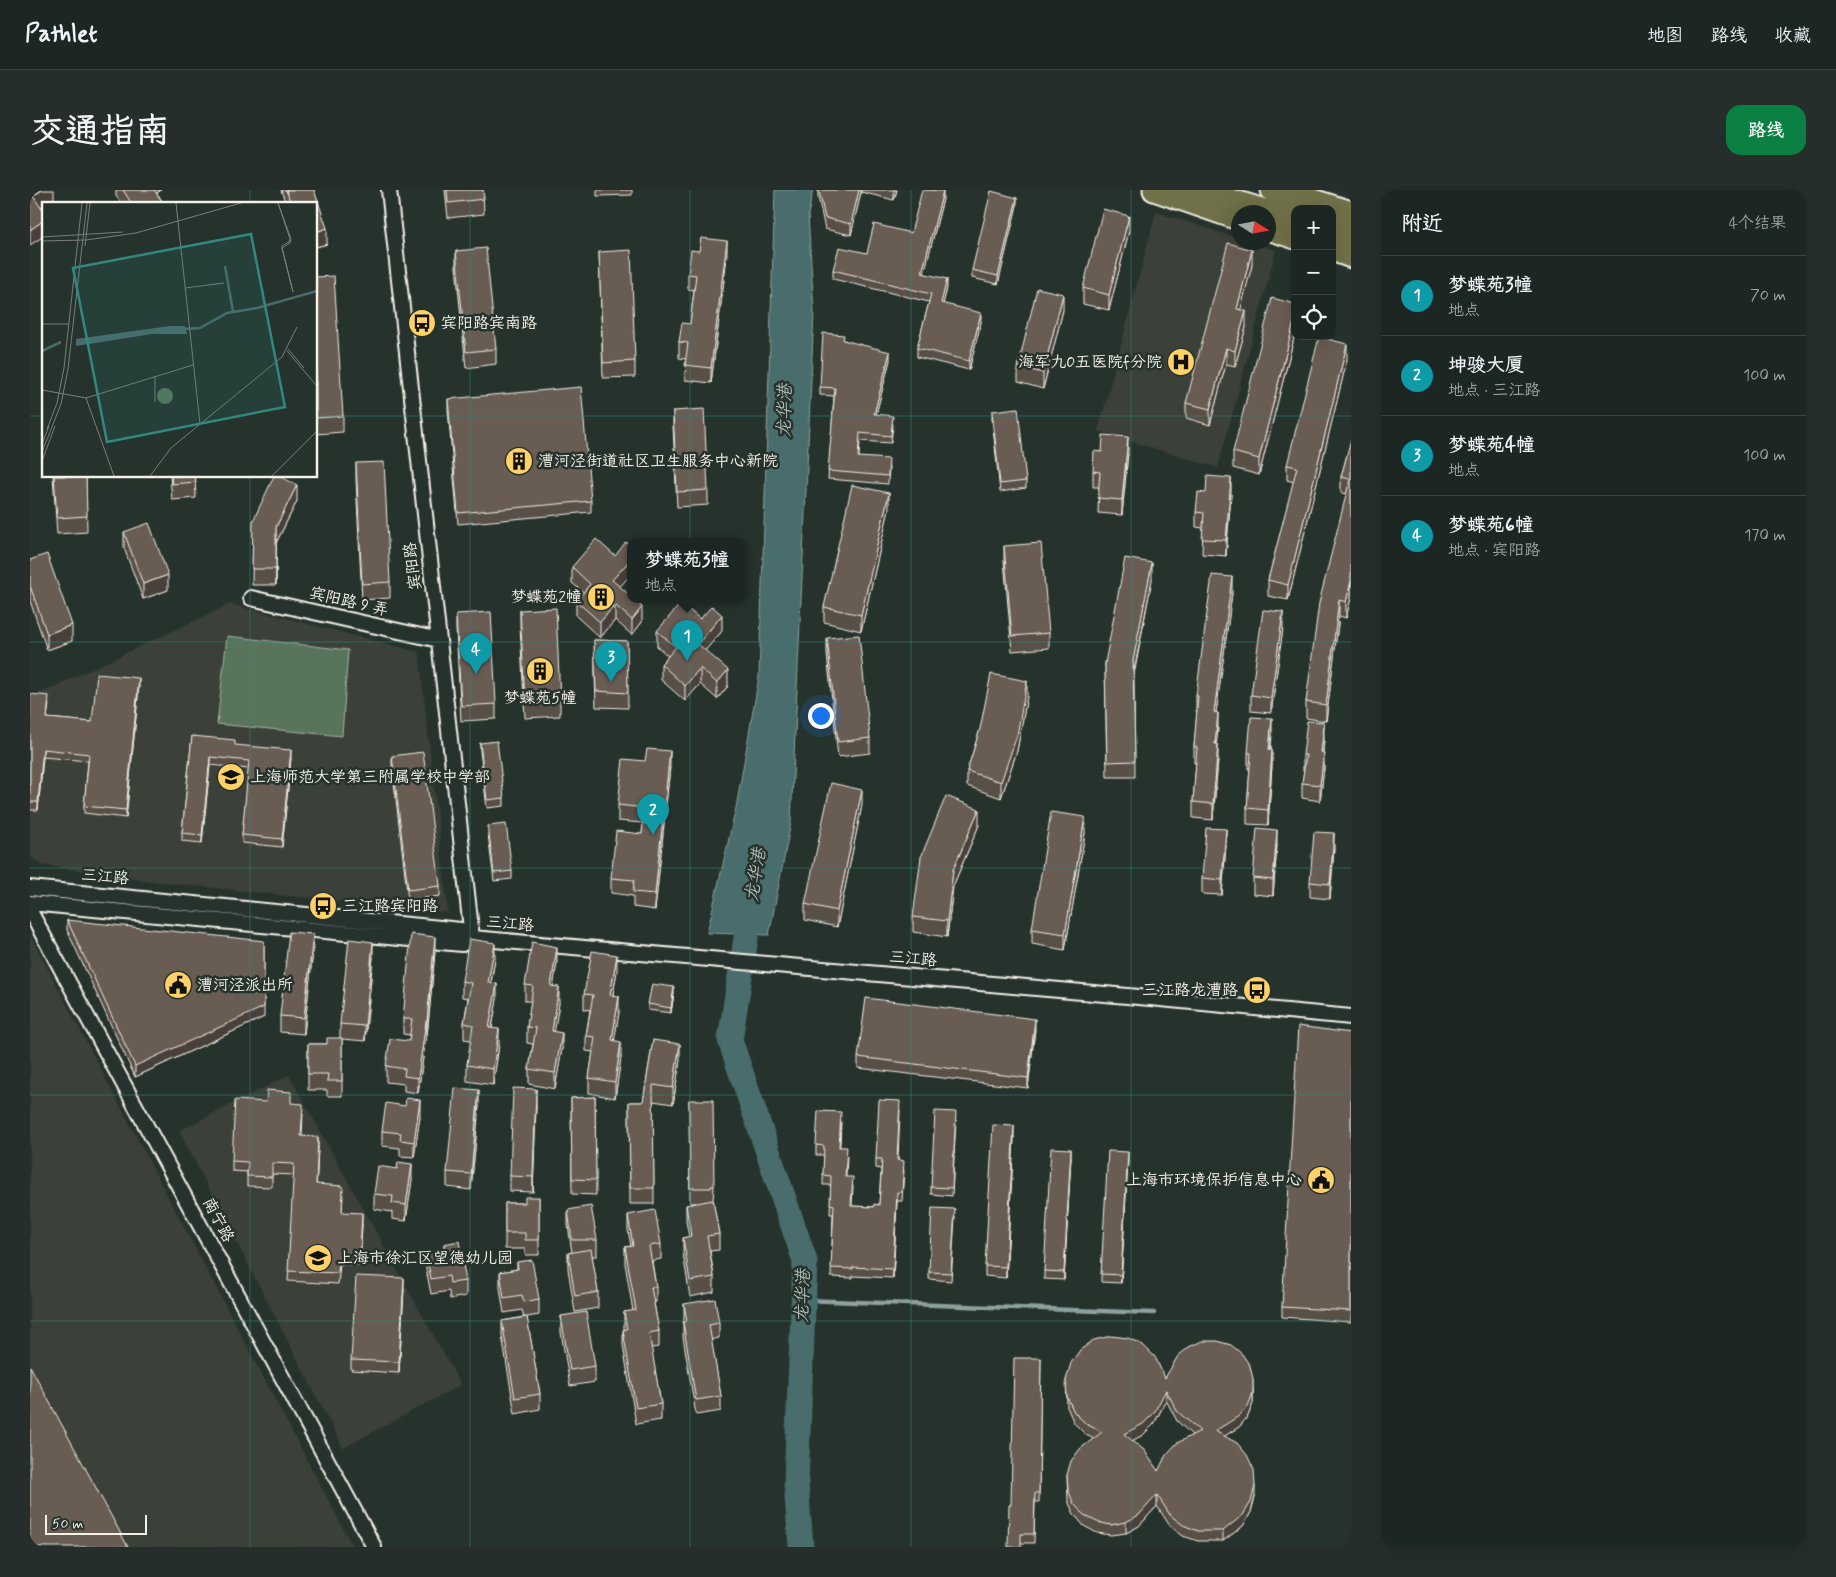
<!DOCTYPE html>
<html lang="zh">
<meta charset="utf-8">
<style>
:root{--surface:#1c2622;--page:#252e2a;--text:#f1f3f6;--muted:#a0a5a5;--line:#3a4340;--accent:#0b8043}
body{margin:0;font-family:Mynerve,"LXGW WenKai TC",sans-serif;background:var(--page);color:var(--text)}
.controls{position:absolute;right:15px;top:15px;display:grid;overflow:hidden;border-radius:10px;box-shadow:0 5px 20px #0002}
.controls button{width:45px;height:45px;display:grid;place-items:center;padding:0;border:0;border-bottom:1px solid var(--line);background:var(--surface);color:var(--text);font:25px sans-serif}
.compass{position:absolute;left:1201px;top:15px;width:45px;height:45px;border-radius:50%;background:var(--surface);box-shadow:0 5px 20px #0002;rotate:101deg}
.scale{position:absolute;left:15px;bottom:12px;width:102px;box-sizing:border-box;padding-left:5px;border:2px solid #f4f1e8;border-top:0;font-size:14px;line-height:18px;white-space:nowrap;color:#f4f1e8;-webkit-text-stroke:4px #26332d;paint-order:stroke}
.you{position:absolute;left:790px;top:525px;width:18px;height:18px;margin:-12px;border:4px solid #fff;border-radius:50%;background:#1a73e8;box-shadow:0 0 0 8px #1a73e833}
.badge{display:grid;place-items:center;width:32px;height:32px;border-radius:50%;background:var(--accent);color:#fff;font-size:16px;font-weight:700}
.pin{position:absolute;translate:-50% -41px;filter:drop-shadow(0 1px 2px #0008)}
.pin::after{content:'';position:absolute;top:26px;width:18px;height:15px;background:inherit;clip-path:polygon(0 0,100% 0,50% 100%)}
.popup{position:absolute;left:597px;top:348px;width:120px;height:65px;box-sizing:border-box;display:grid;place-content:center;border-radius:10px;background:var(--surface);filter:drop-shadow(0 1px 4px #0005);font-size:16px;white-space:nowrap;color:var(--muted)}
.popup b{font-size:19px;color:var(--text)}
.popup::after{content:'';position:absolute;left:50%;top:100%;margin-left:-10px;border:10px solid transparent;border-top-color:var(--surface)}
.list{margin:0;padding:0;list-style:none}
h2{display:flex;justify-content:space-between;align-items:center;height:65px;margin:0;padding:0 20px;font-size:21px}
h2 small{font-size:16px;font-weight:400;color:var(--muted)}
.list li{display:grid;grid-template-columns:32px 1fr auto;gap:15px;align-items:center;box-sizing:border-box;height:80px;padding:0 20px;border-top:1px solid var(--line)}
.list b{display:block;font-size:19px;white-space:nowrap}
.list p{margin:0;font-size:16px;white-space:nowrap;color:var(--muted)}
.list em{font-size:16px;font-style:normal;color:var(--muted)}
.icon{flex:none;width:28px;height:28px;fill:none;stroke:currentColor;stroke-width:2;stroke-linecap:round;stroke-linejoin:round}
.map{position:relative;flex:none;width:1321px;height:1357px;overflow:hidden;border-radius:15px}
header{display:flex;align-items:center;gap:30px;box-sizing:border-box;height:70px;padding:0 25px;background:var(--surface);border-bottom:1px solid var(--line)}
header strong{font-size:24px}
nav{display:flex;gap:28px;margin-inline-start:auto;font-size:18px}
.intro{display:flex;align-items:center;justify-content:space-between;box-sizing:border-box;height:120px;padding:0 30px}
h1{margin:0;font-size:35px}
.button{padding:12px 22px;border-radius:15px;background:var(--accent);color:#fff;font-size:18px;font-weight:700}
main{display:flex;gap:30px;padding:0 30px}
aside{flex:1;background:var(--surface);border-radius:15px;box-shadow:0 5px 20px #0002}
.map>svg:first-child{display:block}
.built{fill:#3a3f38}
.green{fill:#59755c;stroke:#a6b3a2}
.water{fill:#486c6c;stroke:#8da19e}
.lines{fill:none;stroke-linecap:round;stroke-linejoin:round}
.stream{stroke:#8da19e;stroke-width:4.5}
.river{stroke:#486c6c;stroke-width:25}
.street-casing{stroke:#f4f1e8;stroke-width:18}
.primary-casing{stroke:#f4f1e8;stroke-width:25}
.highway-casing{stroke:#f4f1e8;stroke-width:29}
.street{stroke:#26332d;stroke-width:14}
.primary{stroke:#6f714a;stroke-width:21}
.highway{stroke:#6f714a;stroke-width:25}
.wall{fill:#594f47;stroke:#f4f1e8;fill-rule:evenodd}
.shaded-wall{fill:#48403a;stroke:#f4f1e8}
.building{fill:#675c53;stroke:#f4f1e8;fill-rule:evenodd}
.grid{fill:none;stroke:#318880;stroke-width:1;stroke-opacity:0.55}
.labels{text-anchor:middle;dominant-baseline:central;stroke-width:5;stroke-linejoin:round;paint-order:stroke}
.poi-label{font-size:16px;fill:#f4f1e8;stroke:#26332d;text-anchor:start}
.street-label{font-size:16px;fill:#f4f1e8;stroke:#26332d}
.water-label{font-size:18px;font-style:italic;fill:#afbcb6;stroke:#26332d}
.inset-river{fill:none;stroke:#486c6c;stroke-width:2.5}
.inset-road{fill:none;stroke:#787f78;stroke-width:1}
.view{fill:#318880;fill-opacity:0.15;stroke:#318880;stroke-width:2.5}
.inset-edge{fill:none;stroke:#f4f1e8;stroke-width:2.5}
</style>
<header>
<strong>Pathlet</strong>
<nav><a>地图</a><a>路线</a><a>收藏</a></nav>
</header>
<div class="intro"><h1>交通指南</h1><a class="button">路线</a></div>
<main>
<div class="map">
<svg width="1321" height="1357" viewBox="0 0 1321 1357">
<rect width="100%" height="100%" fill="#26332d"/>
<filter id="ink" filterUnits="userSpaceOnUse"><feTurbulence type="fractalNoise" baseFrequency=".02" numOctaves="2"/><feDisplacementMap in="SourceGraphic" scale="10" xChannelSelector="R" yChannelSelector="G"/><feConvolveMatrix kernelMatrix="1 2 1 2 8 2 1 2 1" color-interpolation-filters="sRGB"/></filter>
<g filter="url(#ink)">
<path class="built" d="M1126,22l82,26v4l16,1 22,7 -58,218 -120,-37z
M200,414l189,48 29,261 -306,-33 -100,-15 -12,-8v-159z
M0,745l323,612h-323z
M259,885l172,310 -118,63 -164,-317z"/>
<path class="green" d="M197,446l121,14 -6,86 -125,-12z"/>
<path class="water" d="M745,0h38l-5,25 6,97 -23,510 -22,113 -62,-2 29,-125 23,-131z"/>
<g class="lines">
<path class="stream" d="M773,1110l351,13"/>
<path class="river" d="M722,710l-22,140 75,221 -9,222 5,64"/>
<g class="street-casing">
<path id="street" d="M359,0l83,748
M221,408l188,42
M0,698l431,42 11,8 678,60 201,19
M0,713l432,41 10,-6
M0,721l344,636"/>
</g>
<g class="primary-casing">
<path id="primary" d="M1124,0l84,29
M1238,39l27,9
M1302,60l19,7"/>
</g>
<g class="highway-casing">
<path id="highway" d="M1162,0l72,22
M1244,0l77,24
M1238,24l27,8
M1302,44l19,6"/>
</g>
<use href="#street" class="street"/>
<use href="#primary" class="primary"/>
<use href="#highway" class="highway"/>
</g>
<path class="wall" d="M86,0h45l-4,3 7,11h-42l-6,-8z
M251,0h33l13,54 -11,3v-43h-30z
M415,0h38l1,24 -36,4z
M567,0h35v5l-35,1z
M788,0h79l-3,10 -33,-8 -10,43 -26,-6 -7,-32z
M913,9l-19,74 23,15 -4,16 38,18 -12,48 -52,-13v-9l12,-46 -96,-23v-9l34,-17 44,-20z
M987,15l-19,79 -26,-6v-8z
M1099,41l-20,79 -26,-6v-16z
M426,61l40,98v15l-30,4 -10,-101z
M569,62l36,109v16l-32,1z
M697,66l-16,127 -26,-3 1,-21 -7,-1v-16l11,-18 4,-34 -6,-1v-15z
M1222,75l-12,45 6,17 -11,39 -9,-2 -16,61 -24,-7v-15z
M286,87l27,139v16l-27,2z
M1265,114v30l-36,141 -26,-7v-16z
M1033,120l-20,79 -25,-7v-15z
M814,150l46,20 -14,54 17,10 -2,19 -31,-2 -1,16 30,10 -1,17 -60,-5 6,-83 -14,-1v-8z
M1317,170l-59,240 -20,-4v-16l26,-98 -7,-2v-15z
M418,209l143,102v11l-133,12 -10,-114z
M643,221l35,79v15l-31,2 -4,-81z
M962,221l34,70v7l-26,4 -8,-73z
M1321,250v157l-5,21 -7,-2 -13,105 -20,-3v-16l41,-208 -6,-1v-16z
M1098,263l-6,62 -24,-2 1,-26h-6v-16z
M326,273l34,119v16l-28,2 -6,-121z
M23,286h33l1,56 -30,2z
M140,286h25l1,22 -24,2z
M1201,304l-5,62 -24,-2 1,-26 -7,-1v-15z
M267,311l-21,42v42h-24l1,-64z
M859,319l-28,122 -37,-9v-15z
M94,342l44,58 -25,9 -19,-51z
M974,356l45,87v15l-37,3 -8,-90z
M0,370l42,81 -25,9 -17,-49z
M542,377l48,20 22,35 -10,13 -17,-15 -15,18 -24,-22v-15l7,-9 -11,-9z
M1122,389l-18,96 1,102h-28l-2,-114z
M1202,403l-16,120 2,15 -2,16 2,16 -5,60 -20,-2v-16l3,-39h-2v-16l3,-35 -1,-1v-15z
M490,420l40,90v16l-35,2 -5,-92z
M426,424l40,90v15l-35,2 -5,-92z
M670,429l22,12 -17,19 23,36 -11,13 -17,-15 -15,17 -24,-21v-16l7,-8 -11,-10v-15z
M1253,438l-12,85 -20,-2v-16z
M797,448l43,100v15l-32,4 -11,-103z
M564,450l33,1 1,67 -32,-1z
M109,496l-13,132 -42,-5v-7l4,-45 -45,-4 -5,53h-8v-116l19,10 -2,14 45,4z
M997,506l-10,55 -16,47 -34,-12v-15l13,-42z
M1242,544l-1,16 1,15 -4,60 -21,-1v-16l3,-39h-2v-16z
M162,546l99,22 -9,89 -40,-4v-8l7,-66 -39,-4 -8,78 -20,-2v-8z
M1294,550l-1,12 1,16 -4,33 -18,-3v-15l2,-12h-1v-16z
M450,553l24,55v8l-17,2 -7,-57z
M362,566l48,130v10l-32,4 -16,-134z
M640,577l-15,143 -22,-3v-11l-22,-3v-15l31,-44 1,-11 -25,-2v-16z
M832,615l-25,122 -32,-7v-16z
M949,635l-26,61 -6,51 -34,-5v-15z
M458,636l24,45v8l-18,2 -6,-47z
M1055,643l-20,117 -33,-6v-15z
M1196,655l-4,50 -20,-1v-16z
M1247,655l-4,51 -20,-2v-16z
M1304,659l-4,50 -20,-2v-15z
M37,730l197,97 -129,60 -68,-147z
M283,760l-9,84 -24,-2v-16z
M405,762l-8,84h-1l-8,57 -14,-2v-7l-18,-2v-16l23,-25 1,-6 -7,-1v-15z
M343,767l-8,84 -23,-2v57h-15v-6h-19v-46h19l13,-6v-14z
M465,769l-4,24 6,16 -5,29 7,17 -6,40 -26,-4v-16l4,-25 -7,-1v-16l4,-25 -6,-1v-16z
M527,772l-4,24 6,17 -5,28 8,17 -7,41 -26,-5v-15l4,-25 -6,-1v-16l4,-26h-6v-16z
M587,781l-4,24 6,17 -5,28 7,17 -6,41 -26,-5v-15l4,-26 -7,-1v-15l4,-26 -6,-1v-15z
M644,803l-3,20 -23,-3v-6z
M1005,839l-7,59 -170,-20v-11z
M1321,843v289l-69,-5v-10z
M623,850l27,20 -7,44 -20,-3 1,103h-24l-1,-102h14z
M565,907l1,98 -24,-1 -1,-96z
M659,910l25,86 -1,15 6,33v16l-9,1 4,26v15l-24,5 -7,-44v-15l6,-1 -3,-16v-16l10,-2h-6z
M261,913l12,11 -1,22 16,11 -2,37 27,12 -1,16 20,12 -2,41 -20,-1 -2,20 -50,-3 6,-106 -22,-1v13l-25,-1v-14l-15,-1v-10z
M506,915l-3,87 -23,-1v-15z
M449,916l-8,84 -24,-3v-15z
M870,920l-2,50 6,10 -2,31h-5l-4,77 -40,-2v2l-22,-1 2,-63h-3l1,-29h-8l1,-30h-8v-10l25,-24 -1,26 7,9 -1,21 7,9 -1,20 22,1 5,-2 2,-36 -5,-1v-9z
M390,926l-6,41 -14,-1v-8l-18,-2v-15z
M926,930l-4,76 -21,-2v-7z
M984,947l-8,141 -21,-2v-10z
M1041,967l-7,123 -20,-1v-8z
M1098,970l-7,123 -20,-1v-8z
M382,989l-6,42 -14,-2v-7l-18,-3v-15z
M509,1007v58h-14v-6h-20v-46h20z
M538,1020l29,30v16h-5l6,36v16l-23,4 -7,-43v-16h4l-4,-28z
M598,1025l33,29v15l-9,2 4,26v15l-2,1 5,28v16l-8,1 10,56v16l-25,4 -13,-79v-15h1v-18l9,-1 -8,-48v-16l6,-1 -3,-16z
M925,1027l-4,64 -22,-2v-7z
M414,1054l22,37v15l-16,3 -1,-8 -18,3 -5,-25v-16l18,-3z
M487,1072l22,37v16l-12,2 13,77v15l-25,5 -13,-78v-15l22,-4 -2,-7 -18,3 -4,-25v-16l17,-3z
M374,1099l-5,84 -48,-3v-10z
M654,1114l35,19v15l-8,2 10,56v15l-25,4 -13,-78v-15l1,-1z
M531,1126l34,50v16l-25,4 -9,-54z
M1011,1168l-2,144h-4l-1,41h-13l-10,-38z
M1135,1188l88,11v14l-5,13 -9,11 -15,9 31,60 -4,16 -8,14 -20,15h-25l-15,-5 -13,-10 -13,-20 -18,20 -13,7 -15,2 -14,-2 -13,-7 -10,-12 -6,-13 -1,-26 27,-36 -8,-4 -12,-12 -7,-16 -1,-27zM1136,1210l11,21 15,14 -34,36 -26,-31 11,-5 11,-11z"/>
<path class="shaded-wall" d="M12,0h12v8l-9,6h-1v1l-11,7v-16z
M119,0h12l-12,8z
M829,0h2v2l-10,43v-11z
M864,0h3l-3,10z
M913,1v8l-21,83v-9z
M987,8v7l-19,79v-8z
M1099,26v15l-20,79v-15z
M14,30v16l-14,9v-15z
M297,38v16l-11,3v-15z
M697,51v15l-16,127v-15z
M1222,60v15l-15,59v-15z
M917,89v9l-6,24v-9z
M1033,104v16l-20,79v-16z
M1216,121v16l-11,39v-15z
M951,123v9l-12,48v-9z
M1265,128v16l-36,141v-16z
M1317,154v16l-59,240v-15z
M1196,158v16l-16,61v-16z
M860,162v8l-16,62v-8z
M1098,247v16l-6,62v-15z
M1201,288v16l-5,62v-16z
M267,295v16l-21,42v42v-58z
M859,303v16l-28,122v-16z
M601,369v15l-19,22v-16z
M1122,373v16l-19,97v-15z
M138,385v15l-25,9v-15z
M1202,387v16l-18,135v-16z
M1321,391v16l-5,21v-16z
M1309,410v16l-13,105v-16z
M585,415v15l-15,18v-16z
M612,417v15l-10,13v-15z
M1253,422v16l-12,85v-15z
M692,425v16l-24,28v-15z
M42,435v16l-25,9v-16z
M670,478v16l-15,17v-15z
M698,480v16l-11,13v-16z
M109,488v8l-13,132v-8z
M997,491v15l-10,55 -16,47v-16z
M1188,523v15l-3,31v-15z
M1242,528v16l-3,31v-15z
M1294,535v15l-3,28v-16z
M1188,554v16l-5,60v-16z
M13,559v8l-5,53v-8z
M261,560v8l-9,89v-8z
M1242,560v15l-4,60v-15z
M640,561v16l-15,143v-16z
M1294,563v15l-4,33v-16z
M180,567v8l-8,78v-8z
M832,600v15l-25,122v-16z
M949,619v16l-26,61 -6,51v-16l6,-51z
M1055,627v16l-20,117v-16z
M1196,639v16l-4,50v-15z
M1247,640v15l-4,51v-16z
M1304,643v16l-4,50v-15z
M283,744v16l-9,84v-16z
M405,747v15l-8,84v-15z
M234,751v76l-129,60v-11z
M343,752v15l-8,84v-15z
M465,753v16l-7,39v-15z
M527,757v15l-6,40v-16z
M587,765v16l-7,39v-15z
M467,794v15l-8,44v-15z
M529,797v16l-7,44v-16z
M644,797v6l-3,20v-5z
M589,806v16l-7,43v-15z
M1005,829v10l-7,59v-10z
M396,831v15l-8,57v-15z
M469,839v16l-6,40v-16z
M532,843v15l-7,41v-16z
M591,852v15l-6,41v-16z
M650,854v16l-7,44v-16z
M506,899v16l-3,87v-15z
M449,900v16l-8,84v-16z
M390,910v16l-6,41v-15z
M984,936v11l-8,141v-11z
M288,947v10l-2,48v-11z
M1041,959v8l-7,123v-8z
M1098,962v8l-7,123v-8z
M382,974v15l-6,42v-16z
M867,1002v9l-4,77v-9z
M332,1023v11l-2,41v-11z
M374,1088v11l-5,84v-11z
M1223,1189v24l-5,13 -9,11 -24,15v-11z
M1136,1200v10l-12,24 -11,11 -19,10v-11z
M1225,1296v10l-4,16 -8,14 -20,15v-10z
M1127,1305v11l-18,20 -13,7v-11z"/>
<path class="building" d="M0,0h12l-9,6 11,16v8l-14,10z
M93,0h31l10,14h-32z
M256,0h28l13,38 -11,4v-28h-25z
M417,0h36l1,9 -36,4z
M789,0h40l-8,34 -26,-6z
M892,0l21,1 -21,82 25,6 -6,24 40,10 -12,48 -52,-13 14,-54 -98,-24 6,-23 28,6 7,-29 37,9z
M961,1l26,7 -19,78 -26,-6z
M1073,19l26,7 -20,79 -26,-7z
M671,48l26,3 -16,127 -26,-3 3,-22 -9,-1 3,-19 8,1 6,-49 -8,-1 3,-24 8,1z
M1198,53l24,7 -15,59 9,2 -11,40 -9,-3 -16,61 -24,-6z
M456,58l10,101 -30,3 -10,-101z
M601,60l4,111 -32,2 -4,-111z
M304,86l9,140 -27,2v-141z
M1007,98l26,6 -20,79 -25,-6z
M1242,108l23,6v14l-36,141 -26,-7z
M793,143l21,2 -1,5 47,12 -16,62 19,2 -2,20 -31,-3 -2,24 31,2 -1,17 -60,-5 7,-83 -15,-1z
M1289,147l28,7 -59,241 -20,-5 29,-113 -10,-2z
M551,197l10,114 -133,12 -10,-114z
M988,218l8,73 -26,3 -8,-73z
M674,219l4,81 -31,2 -4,-81z
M1073,245l25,2 -6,63 -24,-2 2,-26 -7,-1 1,-20 8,1z
M1321,250v141l-5,21 -7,-2 -13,105 -20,-3 13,-99 31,-124 -9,-2z
M354,272l6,120 -28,2 -6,-121z
M24,286h32l1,40 -30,2z
M141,286h24l1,6 -24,2z
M244,286h5l18,9 -21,42v42h-24l1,-48z
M1177,286l24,2 -5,62 -24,-1 2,-26 -8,-1 2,-20 8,1z
M822,295l37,8 -28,122 -37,-8z
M119,333l19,52 -25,9 -19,-52z
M566,349l19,17 11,-14 5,4v13l-19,21 19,16v4h4l7,7 -10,13 -17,-15 -15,17 -24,-21 14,-17 -18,-17z
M1011,353l8,90 -37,3 -8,-90z
M17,364l25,71 -25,9 -17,-48v-26z
M1095,368l27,5 -19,98 2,100 -28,1 -2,-99z
M1182,385l20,2 -18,135 4,1 -3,31h3l-5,60 -20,-2 4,-55h-3l4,-51h-2z
M651,413l19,16 12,-13 10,9 -24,29 30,26 -11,13 -17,-15 -15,18 -24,-22 15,-17 -19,-16z
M526,418l4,92 -35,2 -5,-92z
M1233,420l20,2 -12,86 -20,-3z
M461,422l5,92 -35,2 -5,-92z
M829,445l11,103 -32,4 -11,-104z
M564,450l33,1 1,52 -32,-2z
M67,484l42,4 -13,132 -42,-4 5,-52 -46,-5 -5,53h-8v-108l19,2 -2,22 45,4z
M961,484l36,7 -10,54 -16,47 -34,-11 13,-42z
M1221,527l21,1 -3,32h3l-4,60 -21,-2 4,-55h-3z
M1277,531l16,1 1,3 -3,27 3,1 -4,32 -18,-2 4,-28h-3z
M162,546l43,4v5l56,5 -9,89 -40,-4 7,-74 -39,-4 -8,78 -20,-2z
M467,551l7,57 -17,2 -7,-57z
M617,559l23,2 -15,143 -22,-2 1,-12 -23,-2 5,-47 26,3 2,-26 -26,-3 5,-46 22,2z
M393,562l17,134 -32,4 -16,-134z
M801,593l31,7 -25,121 -32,-7z
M916,606l33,13 -26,61 -6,51 -34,-4 8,-60z
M1021,622l34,5 -20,117 -33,-5z
M476,634l6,47 -18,2 -6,-47z
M1176,638l20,1 -4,51 -20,-2z
M1227,638l20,2 -4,50 -20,-2z
M1284,642l20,1 -4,51 -20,-2z
M37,730l197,21v66l-129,59z
M259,742l24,2 -9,84 -24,-2z
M381,744l24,3 -8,84h-1l-8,57 -14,-2 1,-7 -19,-3 4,-27 19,2 3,-22h-9z
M319,749l24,3 -8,84 -25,-2z
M439,749l26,4 -7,40 9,1 -8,44 10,1 -6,40 -26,-4 6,-40 -9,-2 7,-40 -9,-2z
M502,752l25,5 -6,39 8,1 -7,44 10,2 -7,40 -26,-4 7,-41 -9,-1 6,-41 -8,-1z
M562,761l25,4 -7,40 9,1 -7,44 9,2 -6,40 -26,-4 6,-41 -9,-1 7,-41 -9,-1z
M622,794l22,3 -3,21 -23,-4z
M836,808l169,21 -7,59 -170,-21z
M1268,836l53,7v278l-69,-4z
M297,848h15v43h-15l1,-7h-20v-30h19z
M623,850l27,4 -7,44 -20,-3 1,103h-24l-1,-86h14z
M425,898l24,2 -8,84 -24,-2z
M483,898l23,1 -3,88 -23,-1z
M237,900l24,2v11l12,1 -2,32 17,1 -2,47 27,2 -1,26 20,1 -2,41 -20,-1 -2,20 -50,-2 6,-107 -22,-1v14l-25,-1 1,-14 -16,-1 3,-61 31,2z
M565,907l1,83 -24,-1 -1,-81z
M376,908l14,2 -6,42 -14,-2 1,-7 -19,-2 4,-28 19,3z
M659,910h24l1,86h-3v2h-21z
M849,910l21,1 -3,59 7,1 -2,31h-5l-4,77 -40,-2v2l-22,-1 3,-63 -4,-1 1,-28 -8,-1 1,-29 -8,-1 2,-34 23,1 -2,35h8l-2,30h8l-2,29 23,1v-3l5,1 3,-46h-6z
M905,921l21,1 -4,76 -21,-1z
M963,935l21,1 -8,141 -21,-1z
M1021,958l20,1 -7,123 -20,-1z
M1078,961l20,1 -7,123 -20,-1z
M368,972l14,2 -6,41 -14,-2 1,-7 -19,-2 4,-28 19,3z
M495,1007h14v43h-14v-7h-20v-30h20z
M683,1010l6,34 -12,2 7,41 -24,4 -7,-43 8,-2 -5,-31z
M561,1016l6,34h-25l-4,-30z
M902,1018l23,1 -4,64 -22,-1z
M625,1020l6,34 -12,2 7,41h-5l8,44 -10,2 12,71 -25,4 -13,-78 4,-1 -3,-17 12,-2 -11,-63 8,-1 -5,-31z
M429,1051l7,40 -16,2 -1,-7 -18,3 -5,-26 19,-3 -1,-6z
M561,1059l7,43 -23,4 -7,-43z
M502,1070l7,39 -15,3 -2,-7 -18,3 -4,-26 18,-3 -1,-7z
M326,1086l48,2 -5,84 -48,-2z
M685,1109l4,24 -10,2 12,71 -25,4 -13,-78 4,-1 -3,-17z
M556,1122l9,54 -25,4 -9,-54z
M497,1127l13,77 -25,4 -13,-77z
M1081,1146l17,2 15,7 12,12 10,21 13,-22 11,-9 13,-6h15l14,4 11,9 8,12 3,13v14l-5,13 -9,10 -24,15 22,12 10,12 7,15 1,16 -4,16 -8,13 -20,16h-25l-15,-6 -13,-10 -13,-20 -18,20 -13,7 -15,3 -14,-3 -13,-7 -10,-11 -6,-14 -1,-15 4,-14 9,-12 22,-17 -16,-8 -12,-12 -7,-15 -1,-17 5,-17 9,-13 14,-10zM1136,1200l11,21 23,20 -23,12 -11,12 -8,16 -14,-21 -20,-16 19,-10 11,-11z
M984,1168h27l-2,135h-4l-1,41h-13v13h-13l1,-42h2z
M0,1176l98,181h-96l-2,-3z"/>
</g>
<path class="grid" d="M220,0v14M440,0v1357M660,0v1357M881,0v1357M1101,0v1357M0,226h14M286,226h1035M220,286v1071M0,452h1321M0,678h1321M0,905h1321M0,1131h1321"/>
<defs>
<g id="bus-disc" transform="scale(1.4375)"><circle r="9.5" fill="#ffd166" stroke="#26332d"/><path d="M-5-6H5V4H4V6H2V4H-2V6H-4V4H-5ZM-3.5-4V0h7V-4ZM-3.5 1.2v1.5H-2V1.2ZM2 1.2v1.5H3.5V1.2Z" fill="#111"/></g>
<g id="hospital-disc" transform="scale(1.4375)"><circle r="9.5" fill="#ffd166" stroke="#26332d"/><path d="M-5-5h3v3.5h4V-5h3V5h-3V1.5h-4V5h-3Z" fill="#111"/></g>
<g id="building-disc" transform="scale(1.4375)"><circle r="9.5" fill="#ffd166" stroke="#26332d"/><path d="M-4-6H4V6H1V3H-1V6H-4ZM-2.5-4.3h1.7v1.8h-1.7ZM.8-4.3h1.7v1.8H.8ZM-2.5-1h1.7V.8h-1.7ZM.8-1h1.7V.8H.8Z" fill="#111"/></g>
<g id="school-disc" transform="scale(1.4375)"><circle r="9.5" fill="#ffd166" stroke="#26332d"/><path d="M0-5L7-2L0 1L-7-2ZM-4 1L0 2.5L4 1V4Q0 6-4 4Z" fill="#111"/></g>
<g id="civic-disc" transform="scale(1.4375)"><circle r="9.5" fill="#ffd166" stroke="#26332d"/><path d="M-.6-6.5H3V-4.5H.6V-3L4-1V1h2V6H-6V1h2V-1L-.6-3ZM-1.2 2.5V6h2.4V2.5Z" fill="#111"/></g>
</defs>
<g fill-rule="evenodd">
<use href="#bus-disc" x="392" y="133"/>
<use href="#hospital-disc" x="1151" y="172"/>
<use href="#building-disc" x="489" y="271"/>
<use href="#building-disc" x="571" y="407"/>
<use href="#building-disc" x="510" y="481"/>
<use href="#school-disc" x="201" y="587"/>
<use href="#bus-disc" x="293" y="716"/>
<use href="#civic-disc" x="148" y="795"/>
<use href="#bus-disc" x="1227" y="800"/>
<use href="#civic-disc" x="1291" y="990"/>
<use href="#school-disc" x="288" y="1068"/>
</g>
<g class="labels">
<g class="poi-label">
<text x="411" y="133">宾阳路宾南路</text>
<text x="1132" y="172" text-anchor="end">海军九0五医院f分院</text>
<text x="508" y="271">漕河泾街道社区卫生服务中心新院</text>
<text x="552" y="407" text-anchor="end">梦蝶苑2幢</text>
<text x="510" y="508" text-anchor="middle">梦蝶苑5幢</text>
<text x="220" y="587">上海师范大学第三附属学校中学部</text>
<text x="312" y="716">三江路宾阳路</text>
<text x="167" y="795">漕河泾派出所</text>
<text x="1208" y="800" text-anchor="end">三江路龙漕路</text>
<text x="1272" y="990" text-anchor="end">上海市环境保护信息中心</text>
<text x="307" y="1068">上海市徐汇区望德幼儿园</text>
</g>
<g class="street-label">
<text transform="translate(383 376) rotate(-97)">宾阳路</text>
<text transform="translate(319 412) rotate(13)">宾阳路 9 弄</text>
<text transform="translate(75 687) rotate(5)">三江路</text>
<text transform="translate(480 734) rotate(5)">三江路</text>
<text transform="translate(883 769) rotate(5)">三江路</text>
<text transform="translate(188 1030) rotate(62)">南宁路</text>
</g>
<g class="water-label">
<text transform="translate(755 221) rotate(-89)">龙华港</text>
<text transform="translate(726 685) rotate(-81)">龙华港</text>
<text transform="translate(773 1106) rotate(-88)">龙华港</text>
</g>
</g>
<g transform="translate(12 12)">
<rect width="275" height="275" fill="#26332d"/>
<path d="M115 194a8 8 0 1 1 16 0a8 8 0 1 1-16 0Z" fill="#59755c"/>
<path d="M128,124h15l2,8h-35l-76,12v-7z" fill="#486c6c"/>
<path class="inset-river" d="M183,64l8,46M141,127l17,-1 27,-15 30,-5 60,-17M0,149l19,-9"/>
<path class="inset-road" d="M134,1l24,221M236,1l12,36 -1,3 -4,2 -3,2v2l11,44 -11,-44 8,-5 1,-4 -13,-36M0,35l81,-5M0,39l44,-1 50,-7 105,-30M43,44l5,-43M143,86l39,-5M0,122h27M246,147l16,19M245,149l30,35M0,188l44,8 107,-33M44,196l28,78M113,200v-26M5,227l10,-26 7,-35 18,-165M0,242l7,-18M0,250l19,-48 7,-35 19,-166M0,259l13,-35M108,274l21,-28 111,-91 15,-30M230,274l45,-45"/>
<path class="view" d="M209,32l34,173 -178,35 -34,-174z"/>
<rect width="275" height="275" class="inset-edge"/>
</g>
</svg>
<div class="controls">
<button>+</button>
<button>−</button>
<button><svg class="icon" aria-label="locate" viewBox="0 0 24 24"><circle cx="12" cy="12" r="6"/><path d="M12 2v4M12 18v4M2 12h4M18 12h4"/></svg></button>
</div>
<svg class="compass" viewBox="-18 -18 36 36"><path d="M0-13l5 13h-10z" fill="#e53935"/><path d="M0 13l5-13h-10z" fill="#a0a5a5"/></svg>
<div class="scale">50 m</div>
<div class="you"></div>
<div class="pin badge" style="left:657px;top:471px;background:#0f9aa8">1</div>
<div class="popup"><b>梦蝶苑3幢</b>地点</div>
<div class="pin badge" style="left:623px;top:645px;background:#0f9aa8">2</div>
<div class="pin badge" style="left:581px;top:492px;background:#0f9aa8">3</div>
<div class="pin badge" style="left:446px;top:484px;background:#0f9aa8">4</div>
</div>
<aside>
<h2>附近<small>4个结果</small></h2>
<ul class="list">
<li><span class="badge" style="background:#0f9aa8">1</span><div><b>梦蝶苑3幢</b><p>地点</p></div><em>70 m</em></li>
<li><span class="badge" style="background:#0f9aa8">2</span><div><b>坤骏大厦</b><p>地点 · 三江路</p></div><em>100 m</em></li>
<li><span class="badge" style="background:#0f9aa8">3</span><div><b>梦蝶苑4幢</b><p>地点</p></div><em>100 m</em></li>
<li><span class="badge" style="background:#0f9aa8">4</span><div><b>梦蝶苑6幢</b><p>地点 · 宾阳路</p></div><em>170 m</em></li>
</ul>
</aside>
</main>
